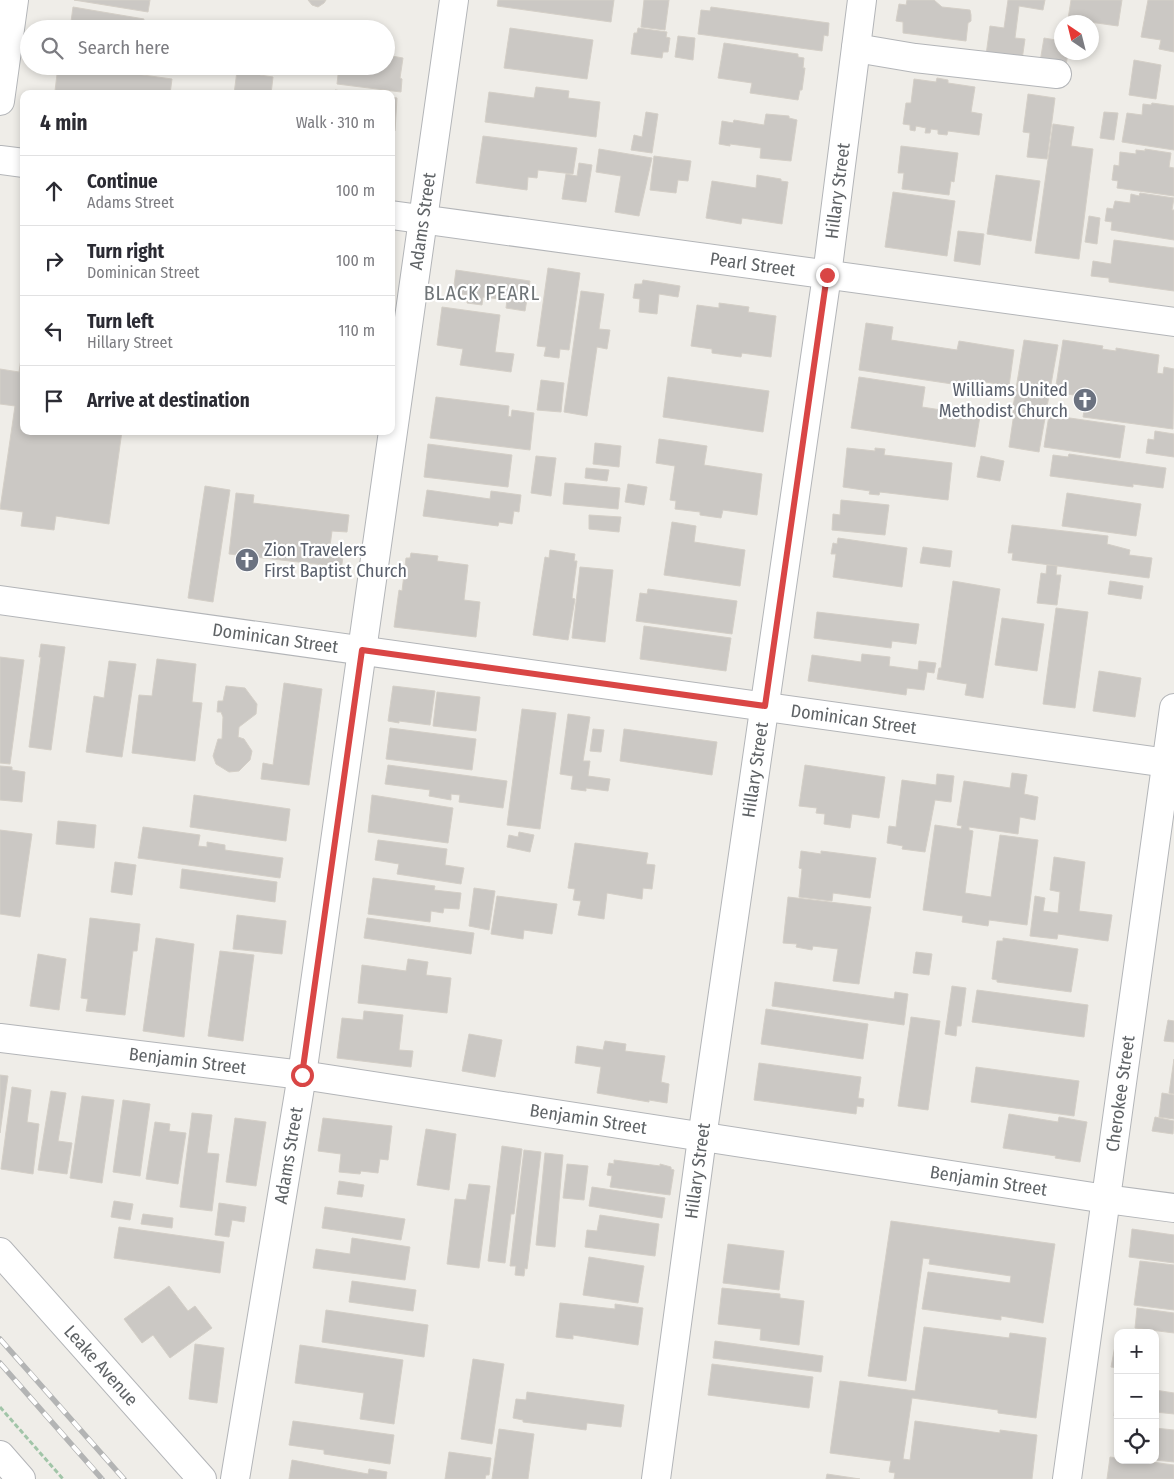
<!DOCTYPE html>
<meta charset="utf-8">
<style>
:root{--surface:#fff;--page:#f2f2f3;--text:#2b2b33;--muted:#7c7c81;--line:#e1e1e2}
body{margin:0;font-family:"Fira Sans Condensed",sans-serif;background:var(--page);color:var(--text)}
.controls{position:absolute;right:15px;bottom:15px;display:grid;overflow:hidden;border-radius:10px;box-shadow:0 2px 8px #0003}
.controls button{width:45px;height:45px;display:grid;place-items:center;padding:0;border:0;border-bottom:1px solid var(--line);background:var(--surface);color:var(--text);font:25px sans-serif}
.compass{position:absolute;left:1054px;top:15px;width:45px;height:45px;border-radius:50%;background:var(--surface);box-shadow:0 2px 8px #0003;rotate:325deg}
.stop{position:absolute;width:15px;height:15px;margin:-11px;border:4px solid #d94645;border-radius:50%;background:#fff}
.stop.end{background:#d94645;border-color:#fff;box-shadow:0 1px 5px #0008}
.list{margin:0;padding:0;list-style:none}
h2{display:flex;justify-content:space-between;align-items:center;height:65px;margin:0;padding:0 20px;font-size:21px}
h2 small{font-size:16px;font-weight:400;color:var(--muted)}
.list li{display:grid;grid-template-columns:32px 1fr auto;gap:15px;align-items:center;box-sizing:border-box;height:70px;padding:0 20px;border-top:1px solid var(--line)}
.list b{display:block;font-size:19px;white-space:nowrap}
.list p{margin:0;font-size:16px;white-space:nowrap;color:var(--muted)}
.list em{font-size:16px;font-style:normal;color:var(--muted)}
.icon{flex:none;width:28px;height:28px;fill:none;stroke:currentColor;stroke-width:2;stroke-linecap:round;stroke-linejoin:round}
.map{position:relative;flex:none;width:1174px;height:1479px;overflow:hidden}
.search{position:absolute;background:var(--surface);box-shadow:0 2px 8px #0003;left:20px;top:20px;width:375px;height:55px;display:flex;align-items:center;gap:12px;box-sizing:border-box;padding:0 18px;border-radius:28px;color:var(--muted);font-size:19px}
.panel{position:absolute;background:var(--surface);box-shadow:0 2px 8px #0003;left:20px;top:90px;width:375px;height:345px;border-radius:10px}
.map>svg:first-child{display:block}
.building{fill:#cbc8c4;stroke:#d4cfc7}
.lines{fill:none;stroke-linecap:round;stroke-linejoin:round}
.minor-casing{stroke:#b3b5b8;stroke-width:30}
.path{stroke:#a1c5a8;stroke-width:3;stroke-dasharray:5 2.5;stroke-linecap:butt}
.minor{stroke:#fff;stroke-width:28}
.rail-casing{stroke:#b3b4b4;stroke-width:5.5}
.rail{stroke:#fff;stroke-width:4;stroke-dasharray:11;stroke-linecap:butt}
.route{stroke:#d94645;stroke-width:6}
.labels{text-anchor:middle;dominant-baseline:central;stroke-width:4.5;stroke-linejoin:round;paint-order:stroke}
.street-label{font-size:18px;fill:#5f6366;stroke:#fff}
.worship-label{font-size:18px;fill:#5b616d;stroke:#fff;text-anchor:end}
.quarter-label{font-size:20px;letter-spacing:1px;fill:#707578;stroke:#fff}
</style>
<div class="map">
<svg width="1174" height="1479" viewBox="0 0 1174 1479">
<rect width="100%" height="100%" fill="#efede8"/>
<path class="building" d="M74,0h76l-2,12z
M308,0h18l-2,3 -6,4 -6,-2z
M498,0h116l-3,22 -114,-16z
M644,0h25l-4,30 -24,-3z
M907,0h27l8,7 28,3 1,5v6l-3,2 -2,18 -63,-8v-11l-7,-1 3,-17 7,1z
M1008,0h37l-2,10 -24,-4 -4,32 10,1 -3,21 -36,-5 4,-29 14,2z
M1071,0h51l-4,26 -50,-7z
M1148,0h26v52l-15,-3 2,-9 -20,-3z
M73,7l71,12 -2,10h-72z
M711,7l118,16 -1,13 -4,-1 -2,16 -124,-17 3,-24 9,1z
M510,28l83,12 -6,39 -83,-11z
M638,28l29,4 -1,5 4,1 -2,14h-5l-1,6 -31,-4 3,-21h3z
M678,36l17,2 -2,22 -18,-3z
M1044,38l18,3v11h6l-2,14 -26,-4z
M724,43l74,11v3l6,1 -1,10h2l-3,22h-2l-2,10 -48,-7 2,-10 -34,-5z
M386,55l17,3 -3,20 2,1 -1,13 -64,-8 2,-18h47z
M1134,60l27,5 -5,34 -27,-4z
M58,66h19l95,13 -2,15h-93l-22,-3z
M247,66h14l-1,9 13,2 -2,17h-37l3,-23 9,2z
M937,78l11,2v3l27,4 -4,25 11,2 -3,21 -31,-4 -1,4 -9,-1v-4l-7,-1 -1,4h-5l1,-5 -10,-2 -1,5 -5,-1v-5l-7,-1 3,-21h5l3,-24 22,3z
M536,87l33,4 -1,7 32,4 -4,35 -111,-15 4,-30 45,6z
M335,90l28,4h-38v-3l10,1z
M1028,94l27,4 -8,61 -20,-2 3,-24 -7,-1z
M391,97l6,1 -2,33h-4z
M1152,103l22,3v44l-52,-8 5,-29 15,2 1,-11 8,1z
M646,112l12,2 -6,39 -21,-3 3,-15 8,2z
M1104,112l14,1 -4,27 -14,-2z
M766,114l23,2v2l8,2 -6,41 -31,-3 1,-10 -31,-4v2l-11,-2 3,-23 11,2 1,-3 30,5z
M1053,124l21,3 -3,19 22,3 -14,110 -44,-6z
M483,136l94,12 -4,26 -35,-4 -1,8 -9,-1 -1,13 -51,-7z
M901,146l57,7 -4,29 -3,-1 -2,14 -47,-6 2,-16h-6z
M599,149l53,9 -13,58 -24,-4 6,-36 -25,-4z
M1145,149l26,4 -2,14 5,1v28l-57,-8 1,-7 -6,-1 2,-15 5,1 1,-14 16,2v-4l9,1z
M654,156l37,5 -3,20 -10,-1 -2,13 -26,-3z
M579,163l13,2 -6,37 -24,-3 4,-25 11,2z
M757,175l24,4v2l7,1 -6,42 -40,-6 -1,6 -35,-6 6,-37 44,7z
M996,175l44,6 -9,60 -44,-7z
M893,192l62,9 -8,55 -62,-9z
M1140,193l34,5 -2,12h2v30l-63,-10 1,-8 -7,-1 2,-13 6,1 2,-8 15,2 1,-9 8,2z
M1089,216l11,2 -3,26 -12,-2z
M958,231l26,3 -4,31 -26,-4z
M1114,240l60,8v43l-65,-9v-4l-18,-2 2,-15 18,3z
M548,268l32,5 -11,77 -9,-1 -1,9 -15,-2 2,-9 -9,-1z
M456,270l74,11 -5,30 -19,-3 1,-8 -24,-3 -1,8 -15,-2 1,-8 -15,-2z
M643,280l37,6 -2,11 -19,-3 -2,20 -18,-2 1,-13 -7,-1 2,-14h7z
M581,291l23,3 -5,35 11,1 -3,19 -10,-2 -10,69 -23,-4z
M719,303l30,4 -1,5 28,4 -5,41 -29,-4 -1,4 -29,-4v-4l-21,-3 6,-41 22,3z
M442,307l58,8 -5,37 19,2 -3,18 -51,-7 3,-16 -26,-4z
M866,323l27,4 -2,13 66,10 2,-9 55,9 -5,36 -30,-5v7l-120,-18z
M24,340v91h98l-13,93 -53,-8 -2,14 -33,-4 2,-14 -23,-3 15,-103 -15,-2v-35l19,3z
M1024,340l34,5 -19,107 -30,-5 5,-34h-2z
M1063,340l40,6 -1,3 14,2v-3l43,7 -2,18 6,1 1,-7 10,2 -1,60 -90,-12 3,-20 -31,-5z
M668,377l101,14 -6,41 -100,-15z
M859,377l66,10 -3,20 58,9 -5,31 -124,-19z
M541,380l23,3 -3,29 -24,-2z
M436,397l73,9 -1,10 3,1 1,-7 22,3 -4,37 -100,-12z
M1049,415l76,11 -5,32 -76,-11z
M1155,431l19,3v23l-28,-4 2,-14 6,1z
M659,439l48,7 -3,19 58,9 -5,41 -34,-5 -2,8 -21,-3v-3l-25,-3 1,-8 -6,-1 5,-34 -19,-3z
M595,443l26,3 -2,21 -26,-3z
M428,444l84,11 -4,32 -84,-10z
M847,448l28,3v-3l10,1 -1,6 68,8 -4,37 -68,-8 -1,3 -10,-1 1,-3 -27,-4z
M1069,454l97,14 -3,20 -30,-4v3l-83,-11 3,-21 15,2z
M536,456l20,2 -5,38 -20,-3z
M981,456l23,5 -4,20 -23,-4z
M586,468l23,2 -2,11 -22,-3z
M565,483l55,5 -2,21 -55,-5z
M628,484l19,3 -3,18 -19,-3z
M205,486l25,4 -17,112 -25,-4z
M427,490l63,9 1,-8 30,4 -2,17 -5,-1 -2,13 -13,-2 -1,4 -75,-10z
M236,493l18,2 -1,8 96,12 -2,17 -15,-1 -3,23 14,2 -2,16 -18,-2 1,-5 -95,-11z
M1067,493l74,11 -5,32 -74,-10z
M841,500l48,5 -4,30 -53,-5 1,-16 7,1z
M589,515l32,2 -2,15 -30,-3z
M672,522l24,4 -2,16 51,8 -5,36 -76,-11z
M1012,525l96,11 -1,8 23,6 -1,5 23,3 -3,20 -137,-18 1,-7h-5z
M838,538l69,10 -5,39 -69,-10 3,-23h-5l2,-11 4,1z
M923,547l29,4 -2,16 -30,-4z
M550,550l25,4 -1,7h3l-5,37 3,1 -7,41 -35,-5 12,-78 4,1z
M411,553l27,3 -1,5 31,4 -4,35 16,2 -4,35 -82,-10 5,-37 3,1 4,-33h4z
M1047,565l10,1 -1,9h5l-4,30 -20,-2 4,-30 5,1z
M580,567l33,3 -8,72 -33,-4z
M953,581l47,8 -17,109 -18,-3 2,-11 -30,-5 2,-11h2z
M1110,581l33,5 -2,13 -33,-5z
M648,589l89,12 -5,33 -96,-13 4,-28 7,1z
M1056,608l32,4 -13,96 -32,-4z
M817,612l102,12 -3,20 -24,-3 -1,7 -77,-10z
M1002,618l42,6 -7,47 -42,-6z
M644,626l87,12 -5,33 -86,-12z
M41,644l24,3 -14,103 -22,-3 12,-90h-2z
M862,654l28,3 -1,9 29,4 1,-9 17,2 -2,10 -7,-1 -3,18 -17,-2 -1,7 -98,-14 4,-26 49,7z
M0,657l24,3 -14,104 -10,-1z
M157,659l39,5 -4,38 10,1 -7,58 -63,-8 7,-58 13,1z
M109,661l27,3 -14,93 -36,-5 8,-56 10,2z
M1099,671l42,7 -6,39 -42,-6z
M284,683l38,6 -13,96 -48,-6 2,-16 10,2z
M226,686l19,2 12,16 -1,10 -17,13 -1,10 6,2 8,12 -2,9 -11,11 -10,1 -13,-8 -3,-8 5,-17h4l1,-22 -2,-5h-4l1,-11h5z
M393,686l42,5 -5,34 -31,-4v2l-11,-2z
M437,692l43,5 -4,34 -43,-5z
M522,709l34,4 -16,116 -33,-4z
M568,714l22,3 -7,44h7l-2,15 22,3 -2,12 -22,-3v3l-15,-2 2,-13 -13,-2z
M390,728l86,11 -4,31 -86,-11z
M593,729l11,1 -3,22 -11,-1z
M624,729l93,13 -5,33 -92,-14z
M388,765l119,16 -4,27 -44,-6 1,-7 -9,-1v6l-22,-4 1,-6 -45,-6z
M805,765l80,12 -6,41 -27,-4 -2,14 -26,-4 1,-10 -9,-1 1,-5 -18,-2z
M0,766l12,1v3l13,2 -3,30 -22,-2z
M1012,773l15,2 -3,19 14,3 -3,23 -15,-3 -2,17 -49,-7v3l4,1 -8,62 26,4 9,-62 38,5 -11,85 -38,-5 -1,6 -26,-4 1,-6 -40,-6 12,-85 26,4 1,-3 -5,-1 7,-44 46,7z
M937,774l17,2 -3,26 -16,-2 -10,52 -23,-3 1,-3 -16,-3 2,-17 7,1 6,-47 34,5z
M194,795l96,14 -4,32 -96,-14z
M372,795l81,13 -5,35 -80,-11z
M58,821l38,4 -2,23 -38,-4z
M143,827l57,8 -2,11 9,1v-5l18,3v5l58,8 -3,20 -142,-20z
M0,830l32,4 -12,83 -20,-3z
M519,832l15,3 -4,17 -23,-5 2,-12 9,2z
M378,840l69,9 -2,16 19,3 -3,16 -64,-10 2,-10 -24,-4z
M575,843l73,10 -2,11 9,1 -3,24 -9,-1 -1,11 -35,-6 -3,26 -26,-4 3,-14 -8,-1 2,-11 -7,-1z
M801,851l20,3v-3l55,7 -6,40 -37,-5 -1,8 -33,-4 3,-28 -3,-1z
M1054,857l31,5 -6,49 33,4 -4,26 -50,-7 -1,5 -27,-3 5,-40 10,2 -2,13 15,2 2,-21 -10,-2z
M115,862l21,3 -4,30 -21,-3z
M182,869l95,13 -2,20 -95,-14z
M373,878l62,8 -1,4 27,3 -2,16 -15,-1 -1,5 -12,-2 -1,11 -62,-8z
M474,888l21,3 -6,39 -20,-4z
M497,896l60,8 -5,30 -28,-4 -1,9 -32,-5z
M788,897l83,10 -12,77 -26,-3 5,-32 -25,-3 -1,4 -16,-3 1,-3 -14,-1z
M237,915l49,6 -4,33 -49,-5z
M90,918l50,6 -3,27h-4l-8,64 -39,-4 2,-12 -7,-1z
M367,918l107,15 -3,21 -107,-16z
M156,938l38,6 -10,93 -41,-6z
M1003,938l75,11 -7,43 -74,-10v-2l-5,-1 5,-38h6z
M220,951l34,4 -11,86 -35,-5z
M916,952l16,2 -3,21 -16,-2z
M38,954l28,5 -7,51 -29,-4z
M408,959l20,3 -2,13 25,3 -4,35 -89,-10 4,-38 44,6z
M775,982l119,17 1,-7 13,2 -4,31 -132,-19z
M952,986l14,2 -5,38h-4l-1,10 -11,-2z
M977,990l111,15 -4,32 -112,-15z
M766,1009l102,15 -5,35 -102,-15z
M364,1011l39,4 -4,35 14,1 -2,16 -74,-9 5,-40 21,2z
M911,1017l29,4 -12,89 -30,-4z
M1168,1020l6,1v21l-10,-1z
M469,1034l33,6 -7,37 -33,-6z
M605,1041l21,3 -1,7 40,5 -4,26 8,2 -2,19 -18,-3v2l-52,-9 4,-26 -26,-4 2,-17 26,4z
M1174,1059v35l-5,-1z
M759,1063l102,14 -3,21 6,1 -1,8 -6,-1 -1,8 -102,-14z
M976,1067l103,14 -5,35 -103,-14z
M0,1075l8,1 -8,57z
M12,1087l19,3 -4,32 12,2 -6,50 -32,-5z
M51,1091l15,2 -8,48 14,2 -5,31 -29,-4z
M1162,1093l12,2v24l-15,-2z
M82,1096l32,4 -12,83 -32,-5z
M123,1100l27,4 -10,72 -27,-4z
M192,1113l20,2 -5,38 12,1 -7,57 -32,-4z
M1009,1114l49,8 1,-5 28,5 -7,40 -25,-4 1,-2 -53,-8z
M1155,1117l19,4 -1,13 -21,-3z
M235,1118l31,4 -10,64 -30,-4z
M323,1118l69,8 -4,34 -8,-1 -2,14 -17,-2 -1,3 -21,-2 2,-18 -23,-3z
M155,1122l15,2 -1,7 17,2 -8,51 -32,-5z
M426,1129l30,5 -7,56 -32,-5z
M502,1146l20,3 -8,65h-3l-6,49 -17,-2z
M524,1150l17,2 -14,117 -2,-1 -1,8 -9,-1 1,-9h-6z
M545,1153l18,2 -8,92 -19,-2z
M614,1160l46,6v-2l11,3v2l3,1 -4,25 -60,-8 2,-11 -5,-1 2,-12 5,1z
M567,1164l21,2 -4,34 -21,-2z
M339,1181l25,4 -2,12 -25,-3z
M469,1184l21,2 -11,82 -32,-4 8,-65 11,1z
M592,1187l73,11 -3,20 -73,-12z
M114,1201l19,3 -3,16 -19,-3z
M219,1203l27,4 -2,15 -12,-2 -3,17 -14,-2z
M325,1207l80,12 -4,21 -79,-12z
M143,1214l30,4 -1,10 -31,-4z
M600,1215l59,9 -4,32 -70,-9 2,-17 10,1z
M891,1221l164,23 -12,79 -42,-7v4l-79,-11 6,-37 82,11 1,-7 -82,-12 1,-5 -7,-1 -17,123 -38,-5z
M119,1227l105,15 -4,31 -106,-15z
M1132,1229l42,6v28l-45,-6z
M352,1238l58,9 -5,33 -92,-12 3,-19 34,5z
M728,1244l56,7 -5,39 -56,-7z
M589,1257l55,9 -6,37 -55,-8z
M1140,1261l34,4v45l-40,-5z
M352,1281l64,9 -3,21 -64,-9z
M169,1286l19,25 7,-5 17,22 -42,30 -17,-23 -11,8 -18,-24z
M722,1288l58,6v4l24,3 -5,44 -39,-5 1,-11 -43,-5z
M560,1303l55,6v-5l28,4 -5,37 -65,-10v4l-17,-2z
M1137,1308l37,5v20l-39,-5z
M326,1310l102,15 -4,32 -102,-15z
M924,1327l85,11 1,-5 36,5 -10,80 -38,-5v-3l-86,-12 -9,61 7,1 5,-39 85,12v-3l37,5 -5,44h-138l1,-6 -6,-1 2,-11 -61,-8 10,-72 75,10z
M715,1341l108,15 -2,16 -108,-14z
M195,1344l29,4 -7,55 -28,-4z
M300,1345l103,15 -9,64 -34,-5 4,-26 -69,-10z
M1115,1346h3v22l-7,-1z
M473,1359l31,5 -12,80 -31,-5z
M712,1364l101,13 -4,31 -101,-13z
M1155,1390l19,3v21l-19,-2z
M527,1392l97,13 -3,22 -34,-4 -1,7 -63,-8v-2l-10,-2 3,-19 10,1z
M1118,1398v19l-4,-1 1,-11 2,1z
M293,1421l101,14 -4,29 -66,-10v-4l-35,-5z
M1155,1428l19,2v32l-19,-2z
M499,1429l35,5 -6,45h-36z
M449,1452l42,6 -2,17h-3l-1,4h-40z
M1110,1457l8,1v2h19l37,5v14h-67z
M292,1460l76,14 1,-5 18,3 -1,7h-97z
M827,1474l33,5h-34z"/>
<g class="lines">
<g class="minor-casing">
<g id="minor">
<path d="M856,48l59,10 142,16"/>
<path d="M0,101l14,-101"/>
<path d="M0,160l24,3"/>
<path id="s1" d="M391,215l783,107"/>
<path id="s2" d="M0,600l1174,164"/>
<path id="s3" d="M0,1038l302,37 804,124 68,9"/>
<path id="s4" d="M0,1252l202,227"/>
<path d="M0,1455l21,24"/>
<path id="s5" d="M235,1479l67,-404 152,-1075"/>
<path id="s6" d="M656,1479l46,-341 125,-863 35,-275"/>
<path id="s7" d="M1067,1479l107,-771"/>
</g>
</g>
<path class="path" d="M0,1407l63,72"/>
<use href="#minor" class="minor"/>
<g class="rail-casing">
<path id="rail" d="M0,1339l124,140
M0,1363l102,116"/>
</g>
<use href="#rail" class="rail"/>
</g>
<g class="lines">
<path class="route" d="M302,1075l60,-425 403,56 62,-431"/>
</g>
<defs>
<g id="church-disc" transform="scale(1.25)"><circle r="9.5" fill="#6b7280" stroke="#fff"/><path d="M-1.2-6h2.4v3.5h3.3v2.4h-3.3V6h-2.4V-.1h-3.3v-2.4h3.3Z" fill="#fff"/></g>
</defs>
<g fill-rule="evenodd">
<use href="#church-disc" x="1085" y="400"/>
<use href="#church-disc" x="247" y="560"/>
</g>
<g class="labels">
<g class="street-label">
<text stroke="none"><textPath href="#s6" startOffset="1301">Hillary Street</textPath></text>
<text stroke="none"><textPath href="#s5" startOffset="1272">Adams Street</textPath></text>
<text stroke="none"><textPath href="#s1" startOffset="365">Pearl Street</textPath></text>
<text stroke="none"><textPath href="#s2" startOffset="278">Dominican Street</textPath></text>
<text stroke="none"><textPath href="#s2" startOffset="862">Dominican Street</textPath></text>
<text stroke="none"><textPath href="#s6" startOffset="716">Hillary Street</textPath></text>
<text stroke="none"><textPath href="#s3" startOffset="189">Benjamin Street</textPath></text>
<text stroke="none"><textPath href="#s7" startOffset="389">Cherokee Street</textPath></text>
<text stroke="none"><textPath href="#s3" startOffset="594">Benjamin Street</textPath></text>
<text stroke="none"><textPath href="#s5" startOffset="328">Adams Street</textPath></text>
<text stroke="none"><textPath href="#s6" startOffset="311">Hillary Street</textPath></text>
<text stroke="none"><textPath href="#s3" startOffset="999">Benjamin Street</textPath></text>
<text stroke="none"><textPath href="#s4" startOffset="152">Leake Avenue</textPath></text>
</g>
<g class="worship-label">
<text x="1068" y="390">Williams United<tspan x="1068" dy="21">Methodist Church</tspan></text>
<text x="264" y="550" text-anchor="start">Zion Travelers<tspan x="264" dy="21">First Baptist Church</tspan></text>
</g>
<g class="quarter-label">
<text x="482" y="293">BLACK PEARL</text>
</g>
</g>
</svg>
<div class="controls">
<button>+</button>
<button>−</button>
<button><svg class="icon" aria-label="locate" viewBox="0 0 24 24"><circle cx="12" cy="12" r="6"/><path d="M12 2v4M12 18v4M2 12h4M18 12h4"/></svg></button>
</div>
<svg class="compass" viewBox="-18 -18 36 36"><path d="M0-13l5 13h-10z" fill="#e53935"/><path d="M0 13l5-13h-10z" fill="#7c7c81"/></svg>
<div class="stop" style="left:302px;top:1075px"></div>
<div class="stop end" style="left:827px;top:275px"></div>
<div class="search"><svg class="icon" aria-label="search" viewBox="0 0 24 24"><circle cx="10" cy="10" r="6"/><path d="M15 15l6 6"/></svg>Search here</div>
<section class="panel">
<h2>4 min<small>Walk · 310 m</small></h2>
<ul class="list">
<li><svg class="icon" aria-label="ahead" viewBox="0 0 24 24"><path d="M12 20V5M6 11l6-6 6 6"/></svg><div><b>Continue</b><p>Adams Street</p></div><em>100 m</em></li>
<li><svg class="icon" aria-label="right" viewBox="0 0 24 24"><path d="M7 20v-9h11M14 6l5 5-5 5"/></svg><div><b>Turn right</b><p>Dominican Street</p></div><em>100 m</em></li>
<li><svg class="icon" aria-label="left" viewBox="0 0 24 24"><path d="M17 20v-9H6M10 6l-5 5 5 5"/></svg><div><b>Turn left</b><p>Hillary Street</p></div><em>110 m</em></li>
<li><svg class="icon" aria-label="arrive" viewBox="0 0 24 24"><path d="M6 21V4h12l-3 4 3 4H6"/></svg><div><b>Arrive at destination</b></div></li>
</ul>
</section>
</div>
